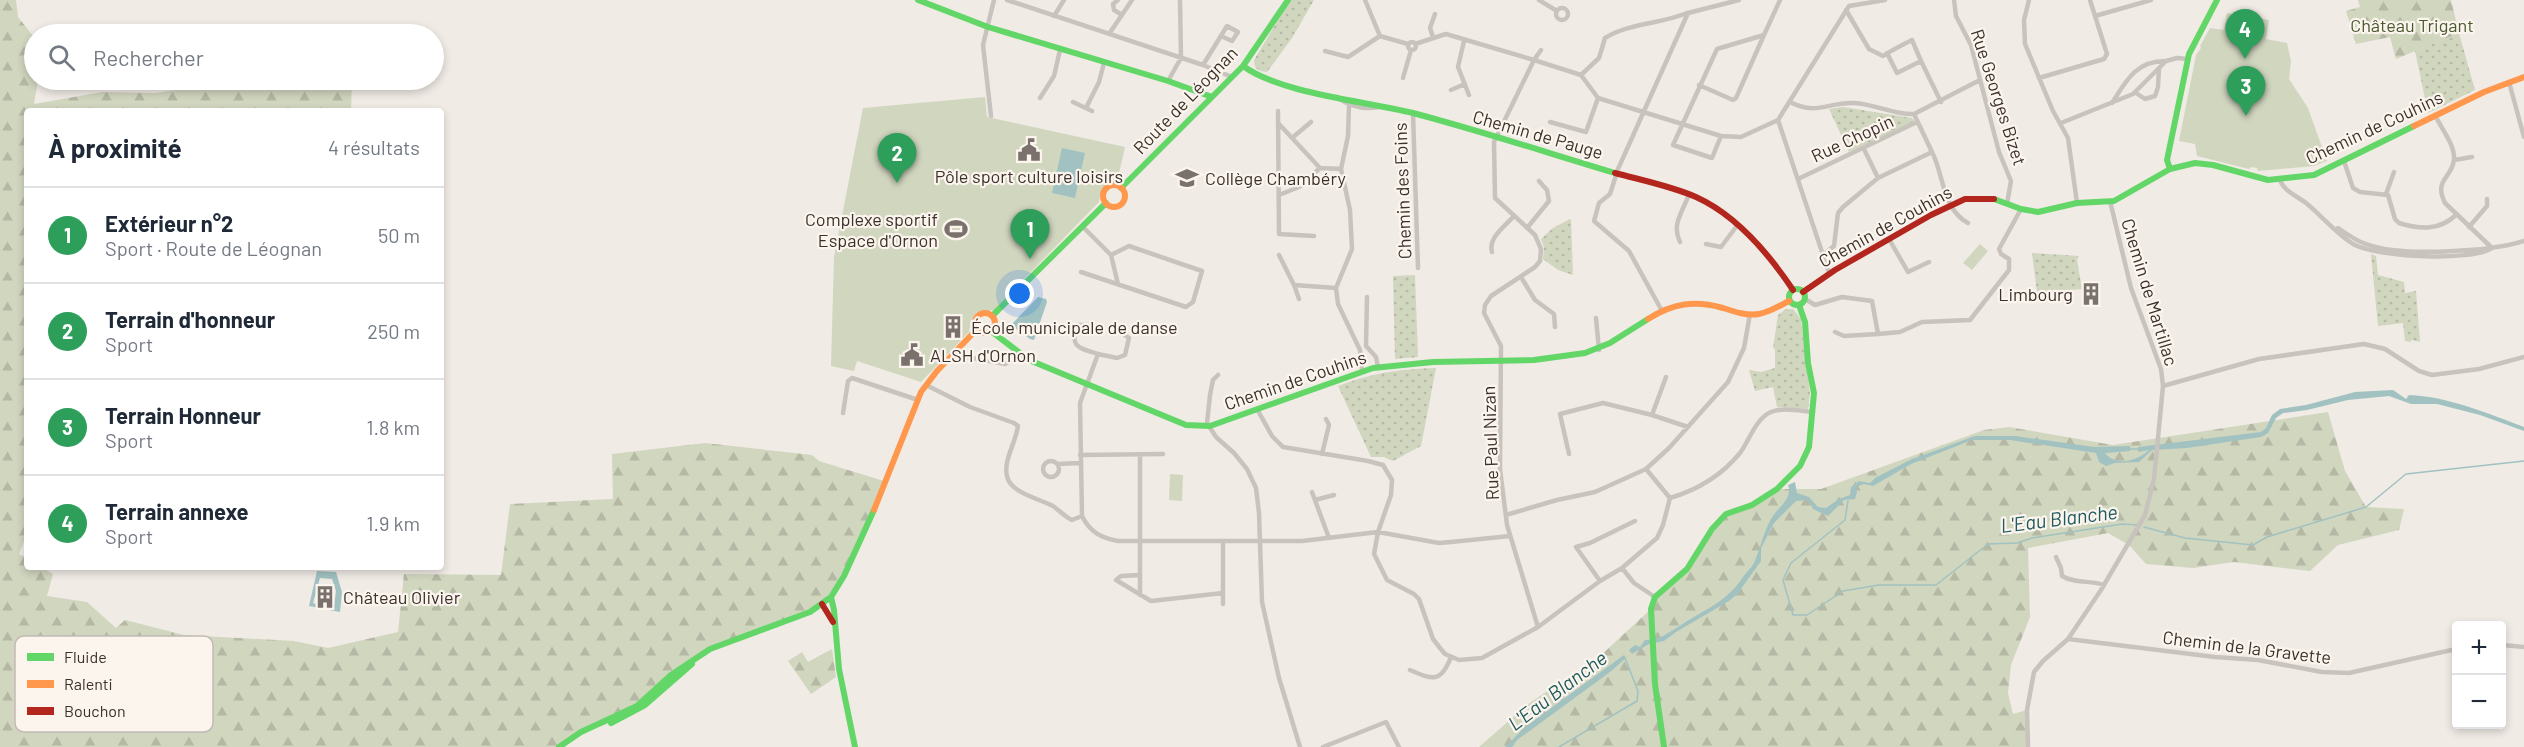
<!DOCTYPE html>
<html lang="fr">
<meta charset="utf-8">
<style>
:root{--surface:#fff;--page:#f2f2f3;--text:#1f2937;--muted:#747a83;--line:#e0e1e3;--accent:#7a716c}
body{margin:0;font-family:Barlow,sans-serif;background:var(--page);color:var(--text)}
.controls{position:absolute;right:18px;bottom:18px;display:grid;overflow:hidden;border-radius:6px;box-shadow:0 3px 9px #0003}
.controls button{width:54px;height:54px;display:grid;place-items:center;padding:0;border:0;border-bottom:2px solid var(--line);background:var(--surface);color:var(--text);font:30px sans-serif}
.you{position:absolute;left:1020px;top:294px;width:21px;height:21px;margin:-15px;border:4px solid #fff;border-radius:50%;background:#1a73e8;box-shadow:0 0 0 9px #1a73e833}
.badge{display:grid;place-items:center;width:39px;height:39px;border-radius:50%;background:var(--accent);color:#fff;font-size:20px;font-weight:700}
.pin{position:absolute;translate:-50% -50px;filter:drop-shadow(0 2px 3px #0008)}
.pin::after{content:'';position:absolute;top:32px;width:21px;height:18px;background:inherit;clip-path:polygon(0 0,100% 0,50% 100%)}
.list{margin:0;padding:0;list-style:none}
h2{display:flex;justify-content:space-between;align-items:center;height:78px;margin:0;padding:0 24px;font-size:26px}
h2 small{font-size:20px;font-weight:400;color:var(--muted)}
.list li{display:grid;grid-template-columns:39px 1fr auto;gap:18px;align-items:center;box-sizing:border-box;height:96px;padding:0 24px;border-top:2px solid var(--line)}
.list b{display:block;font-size:22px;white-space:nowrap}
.list p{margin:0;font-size:20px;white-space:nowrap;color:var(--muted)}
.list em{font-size:20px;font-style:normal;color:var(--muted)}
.icon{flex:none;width:33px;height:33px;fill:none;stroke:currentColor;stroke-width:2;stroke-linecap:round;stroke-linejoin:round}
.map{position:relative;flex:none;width:2524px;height:747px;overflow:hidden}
.search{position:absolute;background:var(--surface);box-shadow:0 3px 9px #0003;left:24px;top:24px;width:420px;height:66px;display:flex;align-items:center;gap:15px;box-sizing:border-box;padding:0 21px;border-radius:33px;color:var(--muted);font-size:22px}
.panel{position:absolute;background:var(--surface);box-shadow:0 3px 9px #0003;left:24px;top:108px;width:420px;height:462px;border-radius:6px}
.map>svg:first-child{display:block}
.green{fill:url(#green-dots)}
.forest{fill:url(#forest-firs)}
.pitch{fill:#d1d6bf}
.water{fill:#a1c2c1;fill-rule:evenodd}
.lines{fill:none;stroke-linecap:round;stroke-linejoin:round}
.stream{stroke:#a1c2c1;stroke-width:1.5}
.street{stroke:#c9c3be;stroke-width:4.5}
.fast{stroke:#63d668;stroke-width:6}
.slow{stroke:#ff974d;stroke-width:6}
.jam{stroke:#b3261e;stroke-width:6}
.labels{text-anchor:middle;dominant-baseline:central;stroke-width:4.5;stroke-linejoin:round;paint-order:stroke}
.park-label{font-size:18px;fill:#4a5a2e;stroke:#fbf5ee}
.street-label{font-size:18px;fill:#3b302b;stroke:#fbf5ee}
.poi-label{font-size:18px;fill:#3b302b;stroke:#fbf5ee;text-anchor:start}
.water-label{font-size:20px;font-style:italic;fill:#1f5a5e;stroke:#fbf5ee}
.key{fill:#fbf5ee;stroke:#c1bab4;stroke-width:1.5}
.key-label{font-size:16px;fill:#3b302b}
</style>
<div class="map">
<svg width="2524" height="747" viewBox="0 0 2524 747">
<defs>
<pattern id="green-dots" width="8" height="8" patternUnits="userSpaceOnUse" patternTransform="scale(1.5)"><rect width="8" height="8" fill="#d1d6bf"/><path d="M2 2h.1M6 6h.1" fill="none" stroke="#b4b8a4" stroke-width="1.8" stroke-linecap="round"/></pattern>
<pattern id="forest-firs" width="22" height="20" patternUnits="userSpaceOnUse" patternTransform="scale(1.5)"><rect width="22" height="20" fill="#d1d6bf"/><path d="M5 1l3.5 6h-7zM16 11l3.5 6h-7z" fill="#b4b8a4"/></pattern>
</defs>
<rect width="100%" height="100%" fill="#f0ebe5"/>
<path class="green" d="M1290,0h24l-22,38 -25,34c-9,-1 -13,-3 -13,-12z
M2459,33l16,57 -47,23 -13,-62z
M1843,107l69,11 3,4 -66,30 -20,-43z
M1570,219l1,1 2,55 -15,-5 -15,-11 1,-12 -3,-8 12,-11z
M2032,253l47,3 -2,4 5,29 -45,4z
M2371,254l5,2 2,19 26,7 1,11 11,-2 4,51 -9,-2v2l-6,-1 -2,-18 -25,3z
M1415,275l3,82 -23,2 -2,-83z
M1786,309h7l8,10 9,75 -2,15 -31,-2 -4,-20 -18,4 -6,-21 12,2 14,-4v-19l-2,-1 5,-33z
M1436,368l-15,78 -28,15 -9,-4h-13l-33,-71c35,-13 61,-17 98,-18z"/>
<path class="forest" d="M0,0h16l2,17 16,20v43h4l-4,24 68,-12 53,1 33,-5 32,-8h132l-1,31h-324v423l-8,20 8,4v9h14l12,7 -6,22 40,6 29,26 9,-8 59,15 110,6 34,7 70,-16 6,-58 97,1 9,-71 103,-5 -1,-45 93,-11 107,12 7,6 68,21 -43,94 -22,28 -95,38 -27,15 -67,58 -38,13 -36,19h-559z
M2358,0h93l8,33 -63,26 -6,-22 -34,7 -10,-33 14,-4z
M2328,412l17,59 21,36 38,2 -5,21 -61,15 -28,26 -76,-9 -41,6 -47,-4 -17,-19 -21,-12 -80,15 2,69 -19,48 -3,28 5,21 14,-4 1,37h-549l49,-43 71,-47 52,-48 4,-12 32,-28 39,-55 26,-9 25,-16h44l163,-59 25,-3 104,18z
M832,649l4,28 -25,17 -23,-33 14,-9 6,10z"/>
<path class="pitch" d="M2227,13l42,7 -3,19 21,4 4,18 -2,18 19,29 19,53 -13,5 -56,5 -1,-3 -6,-1 -2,2 -52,-13 -2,-12 -16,-3 17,-86 5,-7 -1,-2 10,-18 14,2z
M985,97l2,20 138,30 -8,35c-14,1 -16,7 -18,20l-105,108 -17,3 -6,8 -2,11 -48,50 -64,-21 -3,10 -23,-5 3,-109 29,-149z
M1980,244l8,7 -16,19 -9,-7z
M1170,474l13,1 -1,26 -13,-1z"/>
<path class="water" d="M1062,148l23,5 -10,45 -23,-5z
M1038,297l8,2 1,3 -13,38 -4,-1 -19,-14z
M2393,390l13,9 3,-4c37,1 81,19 115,32v4l-44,-16 -43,-11h-26l-22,-8 -41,4 -41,10 -24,3 -7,5 -8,15 -7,4 -74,11 -35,2 -13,12 -24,1 -9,3 -7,-4 -3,-9 -86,-13h-38l-61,24 -38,22 -9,-2 -8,3 1,5 -2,7 -11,1 -16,16 -15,-7 -5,-9 -12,1 -22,22 -13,25v13l-23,32 -9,8 -53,31 -12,9 -15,3 -17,10 -3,-4 6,-5 5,2 5,-7c13,1 21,-6 33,-13 25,-17 48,-24 65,-50 4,-6 11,-11 13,-19 5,-13 8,-26 15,-39 7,-12 22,-20 17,-34l7,-3 2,11 12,4 9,10 8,1 13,-9 11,-4 1,-8 8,-6 11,2 5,-5 37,-19 63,-23h40l79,11 36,-1v5l-25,2c11,14 33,8 44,-3l-11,2v-5l123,-15 5,-4 6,-13 8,-6 26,-4 49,-13z
M317,571l19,1 6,20 -2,20 -31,-6zM320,578l12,1 4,12 -2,15 -17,-4 -1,2 -3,-1z
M1624,655l2,3 -16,14 -93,68 -5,7h-7l20,-20z"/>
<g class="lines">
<path class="stream" d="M2129,449h10
M1848,501l-3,19 -54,43 -8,17 10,35h14l36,-24 36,-6h57l52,-41 29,-1 15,-5 90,-14 15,1
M2144,527l41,11 68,7 14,-8 99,-30 40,-33 118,-13
M1559,747l78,-46 1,-10 -13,-33"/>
<path class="street" d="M1007,0l196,65 29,12
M1118,0l-5,4 1,6 8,5
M1365,0l15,36
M1539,0l18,11
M1954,0l2,16 15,29 28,107 12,29 -4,23
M2029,0l-5,20 1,24 28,67 15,27 9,65
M1556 14a6 6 0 1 1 12 0a6 6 0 1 1-12 0Z
M1846,10l23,39 14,7c9,-6 19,-11 29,-16l9,21 -24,12 -10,-20
M1054,16l10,-16
M2095,16l56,-16
M1109,34l23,-34
M1380,36l28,8
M1433,37l-3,-9 5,-14
M1464,41l-6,26 11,28
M1408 46a4 4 0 1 1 8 0a4 4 0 1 1-8 0Z
M1415,44l31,-10 88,26 47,15 17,23 123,38 20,1 37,-17
M1325,51l23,6 32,-21
M1921,61l20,41
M1203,65l24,-39 11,6 -6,9 -11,-5
M1581,75l18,-17 6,-20c24,-15 56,-14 82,-25
M1403,78l8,-28
M2039,78l65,-19 3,-5 -17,-54
M1168,81l13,-23 -1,-58
M2509,82l15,55
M1699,85l34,15 3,-2 28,-63
M1451,90l14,-6
M2136,93l9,6 10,-3 3,-9 1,-19
M1337,97c13,10 26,13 42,10
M1040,98l14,-22 6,-26
M1073,102l19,9
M1790,102c28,14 37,0 64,1 21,1 40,12 60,11l66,-34
M2112,103c14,-22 24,-42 53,-42
M1349,106l-1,30 -7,33 9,41 2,39 -16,39 2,16 22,46 2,21
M1086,108l13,-26 5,-19
M1278,111l1,123 35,2
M1413,113l5,155
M2435,115c6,13 20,30 19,44 -1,19 -21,20 -9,44l47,45
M991,116l-8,-71 11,-45
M1550,122l36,10 12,-34
M2061,123l72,-29 33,-33 11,-3 11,1
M1279,124l41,44
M1721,136l-9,22 -39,-13 44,-96 47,-14 16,-35
M1292,138l19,-16
M1864,149l14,29 54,-26 -18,-38
M1932,152c12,23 10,57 36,71
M2454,160l18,-3
M2344,161l9,27 7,4 28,3 7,24 4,4c22,7 41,7 57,-8
M1798,179l119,-57
M2280,179c2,11 17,17 26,24 15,12 33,34 49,42 24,12 115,17 137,3
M2386,194l8,-22
M1279,195l20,-8 21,-19 21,1
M2469,227l18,-21v-7
M1527,228l22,-27 -2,-11 -8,-9
M2338,228c9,6 18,13 28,16 34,13 124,8 158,-3
M1889,239l19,33 21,-10
M1680,242c-9,-18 3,-30 9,-48
M1706,244l15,3 15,-20
M1492,252c-4,-14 12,-25 21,-35
M1111,255l7,29
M1279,255l15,30 42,3
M1823,255l11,-9 4,-33 5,-6 35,-29
M1081,272l105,35 7,-5 9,-31 -73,-25 -18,9 -29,-29
M1829,273l-51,-153 71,-114 36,-6
M1521,277l14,23 19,14 1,13
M1294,285l5,14
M1367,297l-1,49 10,11 2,10
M1805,299l10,6 27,-8 30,4 6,33 22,-2 22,-10 48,-2 39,-50v-11l-8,-5 -2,-5 22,-40
M1662,311l-33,-60 -35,-30 5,-18 11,-9 8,-25 70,-156 51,-13
M1596,318l3,32
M1087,325h-10c-8,22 2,23 21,29
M1835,332l9,4 34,-2
M1122,333l7,5 -4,17 -8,3 -19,-4 -18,49 2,113c8,16 19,22 36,25h184l76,-9 61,11 12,-1 59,-6
M962,356l43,8 8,-4 5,-7
M1218,375l-5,5 -3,15 -3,28 9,14 18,16 13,16 9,19 3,25 3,89 17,76 21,69
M926,385l44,22 44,16 4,3c-2,16 -15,35 -11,50 3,17 33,23 46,30 6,4 12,11 19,14l10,-4
M2163,386l96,-27 105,-15 21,5 34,22 13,4 47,-6 45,-12
M1257,409l15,27 11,11 85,14 15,4 9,15 -1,15 -13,37 -4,22 13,26 27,14 5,5 14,40 7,9 5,6 14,6 23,-2 56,-31 62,-46 22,-13 35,-30 6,-13 7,-27c27,-8 52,-23 70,-45 9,-12 16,-35 31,-41 12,-5 29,-1 42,0
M843,413l5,-32 4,-3 66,22
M1652,415l14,-38
M1322,454l7,-29 -3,-6
M1569,454l-9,-40 43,-11 49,12 36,12
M1080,455l83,-1
M1140,455v120l-19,1 -5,4 35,21 72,-8v-51
M1043 469a8 8 0 1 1 16 0a8 8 0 1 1-16 0Z
M1057,464l23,-1
M1646,469l24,29
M1312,492l17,46
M1315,500l19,-5
M1506,515l51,-15 38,-8 51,-23 23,-21 59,-66 16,-34 6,-34
M2056,557l5,11 1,8c13,8 28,4 42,9
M1622,568l12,15 21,14
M1140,575v20
M1600,581l-24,-34 14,-4 45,-22
M1223,593v11
M1538,627l-31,-102 -7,-56 1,-123 -17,-33 1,-8 6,-9 44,-29 5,-6 1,-12 -6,-14 -40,-37 -1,-56 40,-82 7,-10
M2068,639l147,18 43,3 64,12 27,1 107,-24
M2502,645l22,2
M1410,670c23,10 31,13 41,-13
M1323,747l63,-25 13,25
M2028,747l-1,-37 7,-38 9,-11 25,-22 33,-49 44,-75 9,-36 9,-93 -2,-17 -30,-81 -21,-87"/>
<path class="fast" d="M918,0l70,27 180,54 44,16
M1243,66c39,28 122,35 170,47 68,18 135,40 202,60
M2170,169l-3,-9 22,-106 28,-54
M1121,188l122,-122 45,-66
M1994,199l27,10 17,3 39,-9 37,-2 56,-32 25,-6 18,2 55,15 46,-5 100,-49
M1789 297a8 8 0 1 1 16 0a8 8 0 1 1-16 0Z
M992,316l114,-113
M991,331l38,29 157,65 24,1 163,-58 60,-6 101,-2 51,-7 25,-10 38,-24
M831,597l3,13 5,59 16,78
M611,723l34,-18 47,-41
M559,747l22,-15 56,-26 34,-31 39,-26 100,-37 21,-15 13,-21 30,-66
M1664,747l-9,-63 -4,-75 4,-12 32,-28 25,-40 14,-15 26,-9 25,-16 23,-23 9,-19 5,-54 -6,-30 -3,-41 -6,-17"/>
<path class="slow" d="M2414,126l70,-34 40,-15
M1103 196a11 11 0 1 1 22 0a11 11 0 1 1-22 0Z
M975 323a10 10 0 1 1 20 0a10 10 0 1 1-20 0Z
M1648,319c25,-16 47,-19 75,-11 12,4 24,8 36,6 11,-2 20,-8 30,-13
M874,510l47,-118 16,-21 40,-42"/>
<path class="jam" d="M1615,173c26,7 56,13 81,24 40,18 73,57 97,93
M1803,292l32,-22 96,-55 34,-16h29
M822,604l11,18"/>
</g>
<defs>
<g id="civic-bare" transform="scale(1.8)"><path d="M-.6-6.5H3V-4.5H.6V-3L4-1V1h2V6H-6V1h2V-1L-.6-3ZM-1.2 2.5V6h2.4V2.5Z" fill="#7a716c" stroke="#fbf5ee" stroke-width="2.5" paint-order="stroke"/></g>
<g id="school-bare" transform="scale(1.8)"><path d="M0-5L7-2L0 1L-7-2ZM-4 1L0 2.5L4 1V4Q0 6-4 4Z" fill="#7a716c" stroke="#fbf5ee" stroke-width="2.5" paint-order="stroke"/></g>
<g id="stadium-bare" transform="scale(1.8)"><path d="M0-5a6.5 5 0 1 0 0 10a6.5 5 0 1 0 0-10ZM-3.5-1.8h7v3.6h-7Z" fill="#7a716c" stroke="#fbf5ee" stroke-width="2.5" paint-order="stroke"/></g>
<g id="building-bare" transform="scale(1.8)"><path d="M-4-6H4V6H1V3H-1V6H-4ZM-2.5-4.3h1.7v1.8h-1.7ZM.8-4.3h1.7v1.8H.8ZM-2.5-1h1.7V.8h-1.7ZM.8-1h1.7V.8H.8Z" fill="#7a716c" stroke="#fbf5ee" stroke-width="2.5" paint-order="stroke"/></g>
</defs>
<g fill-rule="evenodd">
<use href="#civic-bare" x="1029" y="150"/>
<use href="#school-bare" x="1187" y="178"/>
<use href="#stadium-bare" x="956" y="229"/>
<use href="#building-bare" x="2091" y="294"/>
<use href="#building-bare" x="953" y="327"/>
<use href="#civic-bare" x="912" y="355"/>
<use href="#building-bare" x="325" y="597"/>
</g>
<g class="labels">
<g class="park-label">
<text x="2412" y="25">Château Trigant</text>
</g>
<g class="street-label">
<text transform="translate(1999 97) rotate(72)">Rue Georges Bizet</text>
<text transform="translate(1185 100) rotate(-46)">Route de Léognan</text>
<text transform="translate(2374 127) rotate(-25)">Chemin de Couhins</text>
<text transform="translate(1538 134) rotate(16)">Chemin de Pauge</text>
<text transform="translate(1852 138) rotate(-25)">Rue Chopin</text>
<text transform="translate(1402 191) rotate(-92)">Chemin des Foins</text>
<text transform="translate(1885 226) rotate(-29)">Chemin de Couhins</text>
<text transform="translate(2150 292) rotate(73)">Chemin de Martillac</text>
<text transform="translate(1295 380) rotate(-19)">Chemin de Couhins</text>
<text transform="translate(1490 443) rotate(-92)">Rue Paul Nizan</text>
<text transform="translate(2247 647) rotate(7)">Chemin de la Gravette</text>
</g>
<g class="poi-label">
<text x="1029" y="176" text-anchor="middle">Pôle sport culture loisirs</text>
<text x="1205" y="178">Collège Chambéry</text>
<text x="938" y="219" text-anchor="end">Complexe sportif<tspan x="938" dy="21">Espace d'Ornon</tspan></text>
<text x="2073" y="294" text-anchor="end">Limbourg</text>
<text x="971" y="327">École municipale de danse</text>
<text x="930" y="355">ALSH d'Ornon</text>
<text x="343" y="597">Château Olivier</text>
</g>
<g class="water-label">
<text transform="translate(2059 518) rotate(-7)">L'Eau Blanche</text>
<text transform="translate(1557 690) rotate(-37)">L'Eau Blanche</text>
</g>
</g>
<rect x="15" y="636" width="198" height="96" rx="9" class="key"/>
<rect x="27" y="653" width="27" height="8" fill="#63d668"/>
<rect x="27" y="680" width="27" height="8" fill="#ff974d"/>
<rect x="27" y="707" width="27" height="8" fill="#b3261e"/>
<g class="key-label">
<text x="64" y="663">Fluide</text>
<text x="64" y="690">Ralenti</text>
<text x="64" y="717">Bouchon</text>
</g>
</svg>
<div class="controls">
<button>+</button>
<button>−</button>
</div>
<div class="you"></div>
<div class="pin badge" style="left:1030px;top:259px;background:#2e9e5b">1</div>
<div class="pin badge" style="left:897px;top:183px;background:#2e9e5b">2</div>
<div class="pin badge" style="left:2246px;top:116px;background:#2e9e5b">3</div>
<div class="pin badge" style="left:2245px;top:59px;background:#2e9e5b">4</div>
<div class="search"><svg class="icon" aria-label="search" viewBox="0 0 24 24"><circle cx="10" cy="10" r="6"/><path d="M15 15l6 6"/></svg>Rechercher</div>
<section class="panel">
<h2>À proximité<small>4 résultats</small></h2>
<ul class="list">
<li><span class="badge" style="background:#2e9e5b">1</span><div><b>Extérieur n°2</b><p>Sport · Route de Léognan</p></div><em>50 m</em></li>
<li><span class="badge" style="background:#2e9e5b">2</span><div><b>Terrain d'honneur</b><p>Sport</p></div><em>250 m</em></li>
<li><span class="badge" style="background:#2e9e5b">3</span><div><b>Terrain Honneur</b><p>Sport</p></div><em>1.8 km</em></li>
<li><span class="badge" style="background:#2e9e5b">4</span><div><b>Terrain annexe</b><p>Sport</p></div><em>1.9 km</em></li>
</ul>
</section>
</div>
